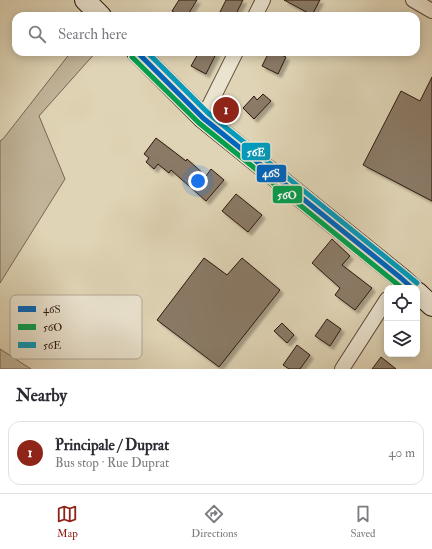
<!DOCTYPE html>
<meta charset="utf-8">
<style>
:root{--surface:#fff;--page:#f7f7f7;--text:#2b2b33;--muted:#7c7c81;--line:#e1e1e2;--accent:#8f2418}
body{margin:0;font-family:"IM FELL Double Pica",serif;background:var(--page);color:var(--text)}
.controls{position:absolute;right:12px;bottom:12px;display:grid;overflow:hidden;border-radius:8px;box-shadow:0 2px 10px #0003}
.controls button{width:36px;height:36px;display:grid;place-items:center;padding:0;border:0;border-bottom:1px solid var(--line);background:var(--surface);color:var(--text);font:20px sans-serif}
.you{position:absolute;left:198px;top:181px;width:14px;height:14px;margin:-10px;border:3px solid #fff;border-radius:50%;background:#1a73e8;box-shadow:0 0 0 6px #1a73e833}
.badge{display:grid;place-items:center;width:26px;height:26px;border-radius:50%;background:var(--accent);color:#fff;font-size:13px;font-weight:700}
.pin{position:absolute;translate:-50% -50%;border:2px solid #fff;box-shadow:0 1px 4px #0006}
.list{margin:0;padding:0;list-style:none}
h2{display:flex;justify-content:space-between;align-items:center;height:52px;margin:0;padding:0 16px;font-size:17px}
h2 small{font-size:13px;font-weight:400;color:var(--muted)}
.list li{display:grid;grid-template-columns:26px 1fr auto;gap:12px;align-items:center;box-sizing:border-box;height:64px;margin:0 8px 8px;padding:0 8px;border:1px solid var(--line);border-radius:12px}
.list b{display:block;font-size:15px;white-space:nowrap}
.list p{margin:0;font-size:13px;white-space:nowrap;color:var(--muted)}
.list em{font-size:13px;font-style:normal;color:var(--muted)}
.icon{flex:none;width:22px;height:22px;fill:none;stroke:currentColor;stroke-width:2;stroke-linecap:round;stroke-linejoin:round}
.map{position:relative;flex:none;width:432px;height:369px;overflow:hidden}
.search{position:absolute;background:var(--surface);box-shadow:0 2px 10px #0003;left:12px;right:12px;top:12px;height:44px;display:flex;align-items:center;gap:10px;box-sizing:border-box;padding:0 14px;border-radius:12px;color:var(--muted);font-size:15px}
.sheet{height:124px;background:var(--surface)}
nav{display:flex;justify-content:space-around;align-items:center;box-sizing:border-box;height:56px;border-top:1px solid var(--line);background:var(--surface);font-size:11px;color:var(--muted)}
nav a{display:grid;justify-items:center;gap:2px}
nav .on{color:var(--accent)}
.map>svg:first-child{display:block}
.green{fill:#c1b499;stroke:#776654}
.building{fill:#8a7a66;stroke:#2d1810;filter:url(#shadow)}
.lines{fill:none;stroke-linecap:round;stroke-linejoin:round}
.street-casing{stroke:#5a4739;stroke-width:16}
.secondary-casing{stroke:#2d1810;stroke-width:22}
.street{stroke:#eae3cf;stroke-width:14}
.secondary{stroke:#eae3cf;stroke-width:20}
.bus-1-casing{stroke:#eae3cf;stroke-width:8}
.bus-2-casing{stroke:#eae3cf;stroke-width:8}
.bus-3-casing{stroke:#eae3cf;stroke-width:8}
.bus-1{stroke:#0065bd;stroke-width:5}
.bus-2{stroke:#029f4e;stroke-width:5}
.bus-3{stroke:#049abb;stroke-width:5}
.key{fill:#eae3cf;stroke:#b1a696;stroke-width:1}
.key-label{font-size:11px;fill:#2d1810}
.line-badge{stroke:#eae3cf;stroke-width:1.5}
.badge-label{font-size:11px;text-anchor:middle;font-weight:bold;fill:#fff}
</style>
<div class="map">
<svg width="432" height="369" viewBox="0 0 432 369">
<defs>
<filter id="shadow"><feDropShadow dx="3.5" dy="3.5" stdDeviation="1" flood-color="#0004"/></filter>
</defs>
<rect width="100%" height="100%" fill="#dfd4b5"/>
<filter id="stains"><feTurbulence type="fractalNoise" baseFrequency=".005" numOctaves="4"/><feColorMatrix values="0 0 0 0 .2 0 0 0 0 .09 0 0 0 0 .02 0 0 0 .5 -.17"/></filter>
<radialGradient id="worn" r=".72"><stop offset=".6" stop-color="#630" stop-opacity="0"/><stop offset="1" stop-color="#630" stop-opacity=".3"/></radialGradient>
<path class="green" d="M71,52h25l-57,64 26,63 -65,104v-142l3,-2z
M0,349l31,20h-31z"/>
<path class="building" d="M179,0h18l-10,16h-7l-8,-5z
M226,0h17l-8,16h-17z
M284,0h36l-8,15z
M199,52h18l-11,22 -15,-8z
M269,52h6l11,5 -8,17 -16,-8z
M432,77v124l-69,-36 38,-74 19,10z
M263,94l8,7 -17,18 -11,-11 11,-12 3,4z
M156,138l30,23 1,-2 19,17 5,-7 13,11 -18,21 -35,-31 -2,3 -11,-9 -4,5 -8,-7 3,-4 -5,-4z
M236,194l26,21 -14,17 -26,-21z
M332,239l18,17 -8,9 30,23 -17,22 -20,-15 5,-7 -28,-25z
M204,258l23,17 15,-17 38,32 -61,77 -62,-47z
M327,319l14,10 -11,17 -15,-10z
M282,323l12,12 -7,8 -13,-12z
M297,345l13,10 -10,14h-11l-6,-4z
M381,357l15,12h-24z"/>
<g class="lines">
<g class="street-casing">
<path id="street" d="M413,0l19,11
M255,16l8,-16
M203,118l33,-66
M342,369l45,-70"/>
</g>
<g class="secondary-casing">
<path id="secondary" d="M85,0l16,16
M137,52l66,66 198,160 11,10
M417,292l15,14"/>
</g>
<use href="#street" class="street"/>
<use href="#secondary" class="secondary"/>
<g class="bus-1-casing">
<path id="bus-1" d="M137,52l66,66 198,160 11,10"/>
</g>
<g class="bus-2-casing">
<path id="bus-2" d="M132,57l67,66 203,165"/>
</g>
<g class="bus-3-casing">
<path id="bus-3" d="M147,52l61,61 197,160 12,10"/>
</g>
<use href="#bus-1" class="bus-1"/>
<use href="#bus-2" class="bus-2"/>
<use href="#bus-3" class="bus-3"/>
</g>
<rect x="10" y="295" width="132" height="64" rx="6" class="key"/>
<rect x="18" y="306" width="18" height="6" fill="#0065bd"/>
<rect x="18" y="324" width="18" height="6" fill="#029f4e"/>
<rect x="18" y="342" width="18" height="6" fill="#049abb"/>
<g class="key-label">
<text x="43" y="313">46S</text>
<text x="43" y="331">56O</text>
<text x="43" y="349">56E</text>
</g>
<g class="line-badge">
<rect x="241" y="142" width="30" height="19" rx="4" fill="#049abb"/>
<rect x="256" y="164" width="31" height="19" rx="4" fill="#0065bd"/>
<rect x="272" y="185" width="31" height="19" rx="4" fill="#029f4e"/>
</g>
<g class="badge-label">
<text x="256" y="156">56E</text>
<text x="271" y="177">46S</text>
<text x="287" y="199">56O</text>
</g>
<rect width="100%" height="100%" filter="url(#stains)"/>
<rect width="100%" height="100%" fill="url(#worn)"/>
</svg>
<div class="controls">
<button><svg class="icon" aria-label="locate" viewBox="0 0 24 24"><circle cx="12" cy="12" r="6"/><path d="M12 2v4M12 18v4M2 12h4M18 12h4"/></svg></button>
<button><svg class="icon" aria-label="layers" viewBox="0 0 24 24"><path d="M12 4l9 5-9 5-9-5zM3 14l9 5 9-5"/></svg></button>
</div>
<div class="you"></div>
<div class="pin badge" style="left:226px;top:110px">1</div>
<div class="search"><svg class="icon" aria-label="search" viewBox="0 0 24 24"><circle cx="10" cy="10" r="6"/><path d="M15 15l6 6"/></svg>Search here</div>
</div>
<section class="sheet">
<h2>Nearby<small></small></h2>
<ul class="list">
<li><span class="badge">1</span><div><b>Principale / Duprat</b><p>Bus stop · Rue Duprat</p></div><em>40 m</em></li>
</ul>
</section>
<nav>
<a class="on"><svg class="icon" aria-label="map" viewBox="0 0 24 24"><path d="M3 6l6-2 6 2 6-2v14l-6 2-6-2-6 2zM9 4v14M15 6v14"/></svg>Map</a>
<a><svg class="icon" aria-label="directions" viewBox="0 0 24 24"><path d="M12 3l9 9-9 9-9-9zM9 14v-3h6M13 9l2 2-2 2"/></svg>Directions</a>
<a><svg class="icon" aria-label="saved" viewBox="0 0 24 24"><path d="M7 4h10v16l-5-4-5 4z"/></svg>Saved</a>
</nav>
